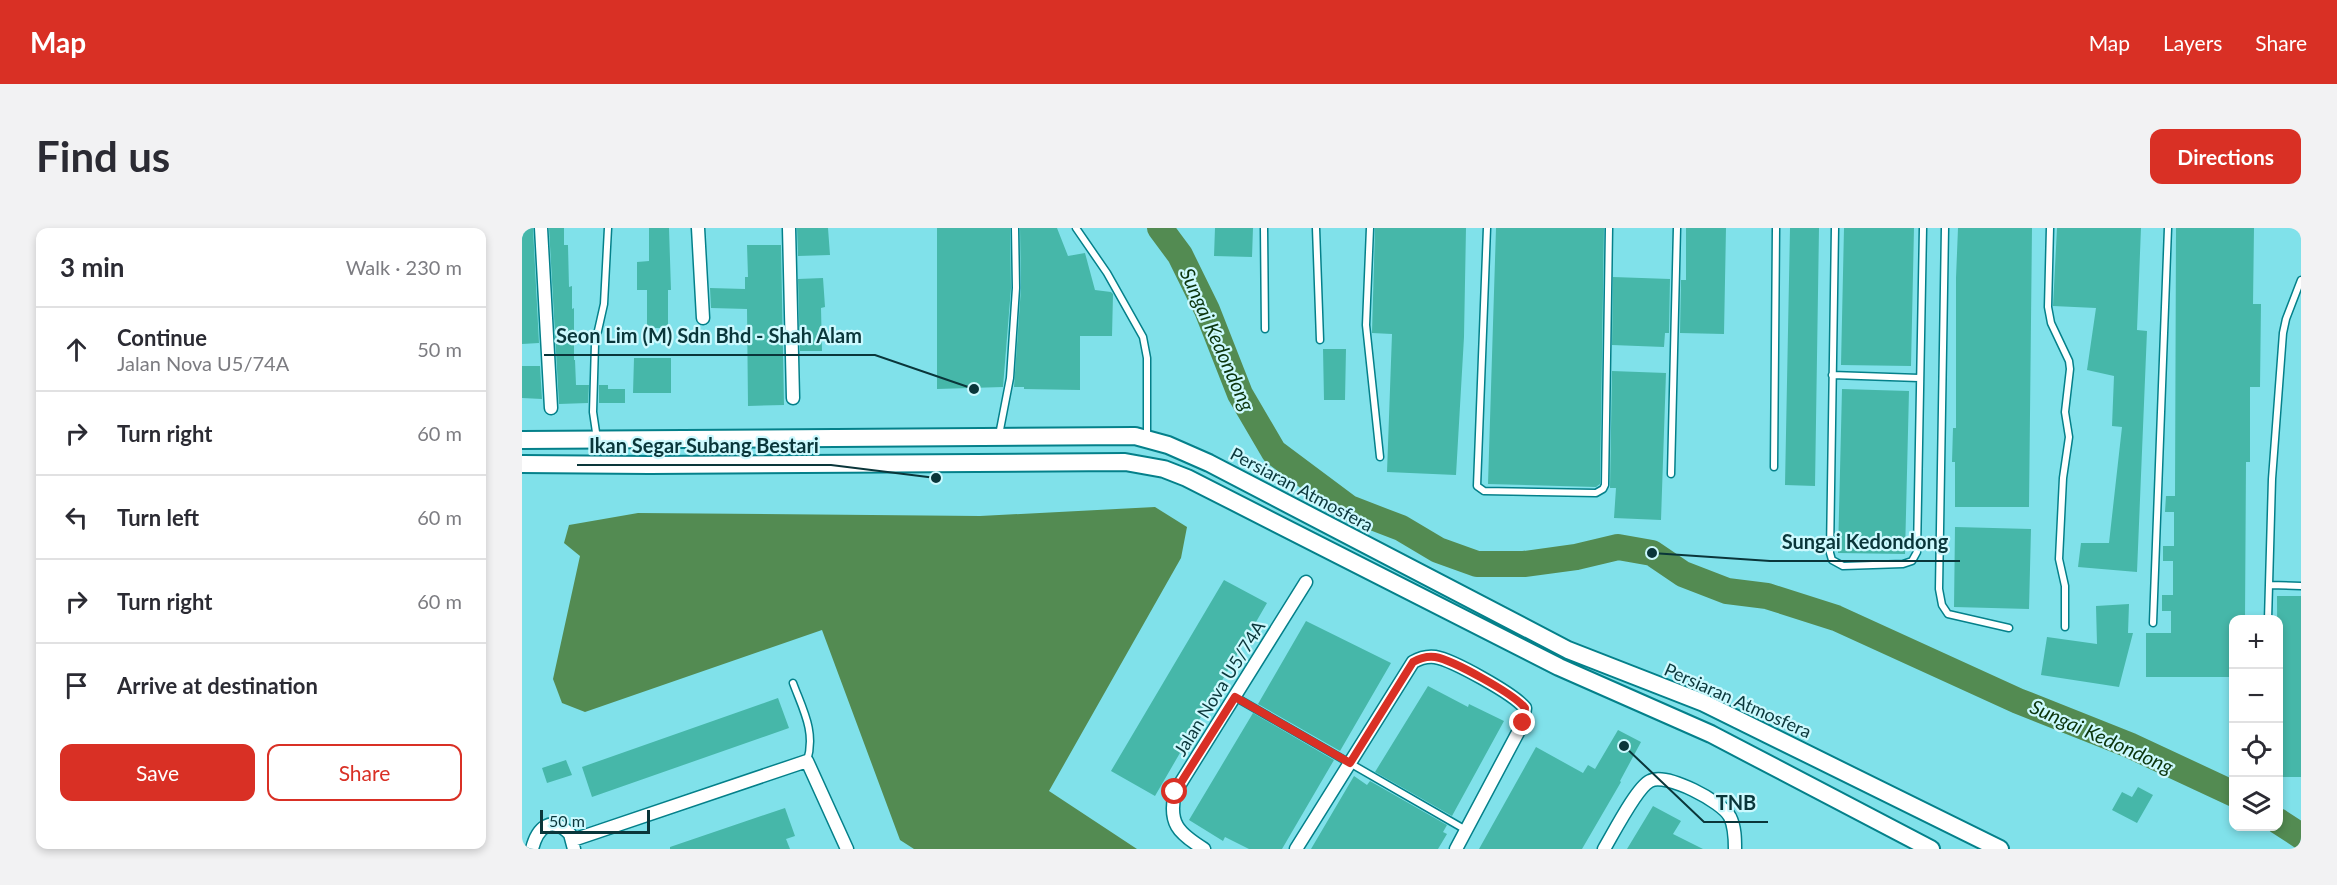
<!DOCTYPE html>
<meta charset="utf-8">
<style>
:root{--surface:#fff;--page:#f2f2f3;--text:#2b2b33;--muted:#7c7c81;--line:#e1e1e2;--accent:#d93025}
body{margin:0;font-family:Lato,sans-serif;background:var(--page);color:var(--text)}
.controls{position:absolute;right:18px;bottom:18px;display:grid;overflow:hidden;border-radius:12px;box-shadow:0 3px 9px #0003}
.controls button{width:54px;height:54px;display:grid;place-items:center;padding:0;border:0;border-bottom:2px solid var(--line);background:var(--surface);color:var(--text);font:30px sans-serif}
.scale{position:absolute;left:18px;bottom:15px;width:110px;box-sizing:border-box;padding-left:6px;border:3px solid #0a363a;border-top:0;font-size:16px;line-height:21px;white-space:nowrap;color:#0a363a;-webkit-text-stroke:4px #ccf9fe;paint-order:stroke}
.stop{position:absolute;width:18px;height:18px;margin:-14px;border:4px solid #d93025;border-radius:50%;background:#fff}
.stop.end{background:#d93025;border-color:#fff;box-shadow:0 2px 6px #0008}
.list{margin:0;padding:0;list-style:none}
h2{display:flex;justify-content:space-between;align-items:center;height:78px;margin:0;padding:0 24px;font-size:26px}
h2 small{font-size:20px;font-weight:400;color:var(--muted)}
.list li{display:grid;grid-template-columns:39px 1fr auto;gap:18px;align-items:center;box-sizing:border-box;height:84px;padding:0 24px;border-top:2px solid var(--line)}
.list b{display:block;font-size:22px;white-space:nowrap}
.list p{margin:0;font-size:20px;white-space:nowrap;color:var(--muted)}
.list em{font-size:20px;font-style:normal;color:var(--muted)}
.actions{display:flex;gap:12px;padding:18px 24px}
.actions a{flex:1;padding:14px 0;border:2px solid var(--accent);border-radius:12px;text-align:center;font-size:21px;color:var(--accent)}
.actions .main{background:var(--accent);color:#fff}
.icon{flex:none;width:33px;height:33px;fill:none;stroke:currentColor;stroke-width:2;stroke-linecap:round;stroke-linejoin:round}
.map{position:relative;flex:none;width:1779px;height:621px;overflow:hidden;border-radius:12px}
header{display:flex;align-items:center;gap:36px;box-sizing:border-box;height:84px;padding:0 30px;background:var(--accent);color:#fff}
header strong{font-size:28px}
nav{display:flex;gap:33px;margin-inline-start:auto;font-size:21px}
.intro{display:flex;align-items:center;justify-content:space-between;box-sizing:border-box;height:144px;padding:0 36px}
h1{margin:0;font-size:42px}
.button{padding:15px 27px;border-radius:12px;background:var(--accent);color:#fff;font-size:21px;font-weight:700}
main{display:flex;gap:36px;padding:0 36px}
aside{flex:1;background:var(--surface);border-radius:12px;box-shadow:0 3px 9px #0003}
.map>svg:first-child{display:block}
.water{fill:#538b52}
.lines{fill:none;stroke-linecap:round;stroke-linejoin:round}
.river{stroke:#538b52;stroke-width:26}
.building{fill:#46b7a9}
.lane-casing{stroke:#04808a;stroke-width:9}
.street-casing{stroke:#04808a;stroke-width:15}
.secondary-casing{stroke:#04808a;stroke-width:20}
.lane{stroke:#fff;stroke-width:6}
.street{stroke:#fff;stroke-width:12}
.secondary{stroke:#fff;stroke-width:16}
.route{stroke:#d93025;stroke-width:8}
.labels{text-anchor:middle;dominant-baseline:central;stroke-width:4.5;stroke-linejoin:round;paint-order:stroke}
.street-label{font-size:18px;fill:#0a363a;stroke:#ccf9fe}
.water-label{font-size:20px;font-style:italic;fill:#0b350d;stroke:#ccf9fe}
.leader{fill:none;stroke:#0a363a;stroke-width:2}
.callout-dot{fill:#0a363a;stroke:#ccf9fe;stroke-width:2}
.callout-label{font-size:20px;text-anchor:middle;font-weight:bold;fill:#0a363a;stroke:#ccf9fe;stroke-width:4.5;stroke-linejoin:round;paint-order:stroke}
</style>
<header>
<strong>Map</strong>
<nav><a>Map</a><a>Layers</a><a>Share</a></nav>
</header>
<div class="intro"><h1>Find us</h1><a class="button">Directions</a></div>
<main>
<aside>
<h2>3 min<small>Walk · 230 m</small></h2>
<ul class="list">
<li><svg class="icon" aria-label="ahead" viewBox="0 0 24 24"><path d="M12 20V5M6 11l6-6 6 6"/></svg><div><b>Continue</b><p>Jalan Nova U5/74A</p></div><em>50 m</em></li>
<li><svg class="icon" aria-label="right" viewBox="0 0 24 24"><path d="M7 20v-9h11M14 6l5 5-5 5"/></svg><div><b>Turn right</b></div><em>60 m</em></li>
<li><svg class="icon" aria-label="left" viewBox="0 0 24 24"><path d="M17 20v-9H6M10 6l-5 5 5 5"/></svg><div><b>Turn left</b></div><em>60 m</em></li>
<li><svg class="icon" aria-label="right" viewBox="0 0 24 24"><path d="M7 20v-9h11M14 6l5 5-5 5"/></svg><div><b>Turn right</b></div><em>60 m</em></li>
<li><svg class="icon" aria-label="arrive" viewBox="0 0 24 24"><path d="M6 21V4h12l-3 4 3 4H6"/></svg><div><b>Arrive at destination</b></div></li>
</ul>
<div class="actions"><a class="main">Save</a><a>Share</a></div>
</aside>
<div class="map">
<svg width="1779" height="621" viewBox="0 0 1779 621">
<rect width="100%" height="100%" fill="#80e1ea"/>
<path class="water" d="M633,279l32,20 -6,31 -132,233 88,58h-223l-14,-9 -78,-210 -237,82 -23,-9 -9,-24 27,-123 -16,-13 5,-18 69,-12 342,3z"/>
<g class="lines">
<path class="river" d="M638,0l20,27 27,55 33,84 34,58 75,56 52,20 37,22 39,14h47l52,-7 42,-10 34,6 31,21 44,17 40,5 69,22 182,83 111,44 105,49
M1756,593l23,15"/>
</g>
<path class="building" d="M0,0h11l6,115 -17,1z
M27,0h15v17h4l1,42 3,-1v23l2,-1v52h1l1,25h13l-1,18 -29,1z
M127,0h20l2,62h-3v38h-21v-38h-10v-28l12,-1z
M275,0h31l2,27 -32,1z
M415,0h73l1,60 -8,99 -66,2z
M498,0h37l11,28 17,-3 10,37 16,2 2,2 -1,42h-32v54l-56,-1v-2h-10l7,-99z
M693,0h38l-1,29 -38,-1z
M853,0h91l-2,109 -8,138 -69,-3 5,-138 -20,-1z
M974,0h108l-4,256 -4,3 -108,-3z
M1164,0h40l-2,106 -44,-1 1,-53h5z
M1268,0h29l-4,258 -30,-1z
M1322,0h70l-3,138 -70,-1z
M1436,0h74l-3,279h-74v-45h-3l1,-34h3v-150z
M1535,0h84l-4,102 10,1 -10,241 -59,-5 3,-24h28l13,-116 -10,-1 2,-50 -27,-6 9,-62 -43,-2z
M1654,0h78l-1,76h8l-1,83h-10v75h-4l-1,158h-11v57h-88v-44h25v-22h-9v-16h11v-34h-10v-15h11v-34h-9l1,-16h9z
M225,17h34l3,160 -36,1 -1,-97 -36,-1 -1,-20 35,1v-12h3z
M1091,49l57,2 -1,54h-4l-1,14 -52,-2z
M301,50l2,29 -4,1 1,43h-22l-2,-72z
M801,121h23l-1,51h-21z
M112,130h37v35h-38z
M0,138h18l2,33 -20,-1z
M1090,143l54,2 -5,147 -47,-2 2,-30h-6z
M77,157h9v4h17v14h-26z
M1320,161l67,2 -4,163 -67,-1z
M1433,299l76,2 -2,80 -75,-2z
M702,352l43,23 -112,193 -44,-25z
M1755,368h24v181h-23z
M1607,376l-1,29h5l-14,54 -78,-12 6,-38 50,7 -1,-38z
M784,393l85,42 -51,88 -82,-47z
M906,458l40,21 1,-3 35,17 -52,95 -77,-44z
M256,470l11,30 -197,69 -10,-30z
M731,485l81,47 -52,89h-33l-24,-12 -2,4 -34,-21z
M1096,502l23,12 -21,39 1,1 -39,67h-103l57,-102 47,26 5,-8 7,4z
M44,532l6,15 -25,8 -5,-15z
M832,548l13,9 3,-4 77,44 -4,7 4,2 -9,15h-127z
M1616,559l15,8 -16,28 -25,-13 10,-18 10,5z
M1131,578l28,15 -8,13 30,15h-76z
M263,580l10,28 -9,3 4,10h-120v-2z"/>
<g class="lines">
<g class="lane-casing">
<path id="lane" d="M554,0l31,45 36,64 4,21v80
M742,0l1,101
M794,0l4,112
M848,0l-4,97 14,132
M965,0l-10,258 7,5 112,2 7,-4 2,-4 4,-257
M1313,0l-5,325 2,7 11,6 60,-2 9,-3 5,-9 6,-324
M1423,0l-6,361 3,16 6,9 61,14
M1528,0l-2,79 3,16 18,38 1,8 -5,43 4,25 -6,41 -4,81 6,27v41
M1310,147l87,3
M477,207l11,-57 6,-90 -1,-60
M75,211l-4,-27 2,-68 9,-40 4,-76
M1252,239l2,-239
M1149,246l6,-246
M1747,357l32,1
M1746,392l4,-141 11,-146 3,-14 15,-39
M1631,395l15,-395
M271,455c10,27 23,49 14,78
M713,469l231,133"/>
</g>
<g class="street-casing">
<path id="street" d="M19,0l10,180
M176,0l5,90
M267,0l4,170
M51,612l234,-79 40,88
M10,621c5,-20 18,-35 38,-15l4,15
M682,621c-26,-16 -36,-26 -29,-57l131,-210
M774,621l117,-187c7,-4 14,-6 22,-5 18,3 79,37 90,51l-2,15 -67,126
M1082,621c9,-15 33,-62 46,-68 16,-9 73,21 80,36 5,10 5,22 5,32"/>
</g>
<g class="secondary-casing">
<path id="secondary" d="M0,212l613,-4 33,9 41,18 359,187 136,53 296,146
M0,236l128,1 475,-3 39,7 23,9 372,189 152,67 220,115"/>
</g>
<use href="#lane" class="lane"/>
<use href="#street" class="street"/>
<use href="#secondary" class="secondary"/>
</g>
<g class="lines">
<path class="route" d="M653,564l60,-95 115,66 63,-101c7,-4 14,-6 22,-5 18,3 79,37 90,51l-2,15"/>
</g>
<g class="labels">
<g class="street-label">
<text transform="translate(780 261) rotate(28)">Persiaran Atmosfera</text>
<text transform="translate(697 460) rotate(-58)">Jalan Nova U5/74A</text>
<text transform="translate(1216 472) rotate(24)">Persiaran Atmosfera</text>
</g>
<g class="water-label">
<text transform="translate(696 111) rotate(66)">Sungai Kedondong</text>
<text transform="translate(1580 508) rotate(24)">Sungai Kedondong</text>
</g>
</g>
<path class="leader" d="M452 161L353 127H22M414 250L309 237H55M1130 325L1248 333H1438M1102 518L1182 594H1246"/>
<g class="callout-dot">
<circle cx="452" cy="161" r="6"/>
<circle cx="414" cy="250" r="6"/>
<circle cx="1130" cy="325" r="6"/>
<circle cx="1102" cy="518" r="6"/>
</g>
<g class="callout-label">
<text x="187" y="115">Seon Lim (M) Sdn Bhd - Shah Alam</text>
<text x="182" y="225">Ikan Segar Subang Bestari</text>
<text x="1343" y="321">Sungai Kedondong</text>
<text x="1214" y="582">TNB</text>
</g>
</svg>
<div class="controls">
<button>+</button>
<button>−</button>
<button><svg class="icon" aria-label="locate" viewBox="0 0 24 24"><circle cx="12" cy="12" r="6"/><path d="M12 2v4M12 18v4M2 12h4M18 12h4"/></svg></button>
<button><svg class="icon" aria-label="layers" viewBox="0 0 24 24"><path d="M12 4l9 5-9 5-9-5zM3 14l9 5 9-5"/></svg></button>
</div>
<div class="scale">50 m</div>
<div class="stop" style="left:653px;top:564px"></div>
<div class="stop end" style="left:1001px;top:495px"></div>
</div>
</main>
